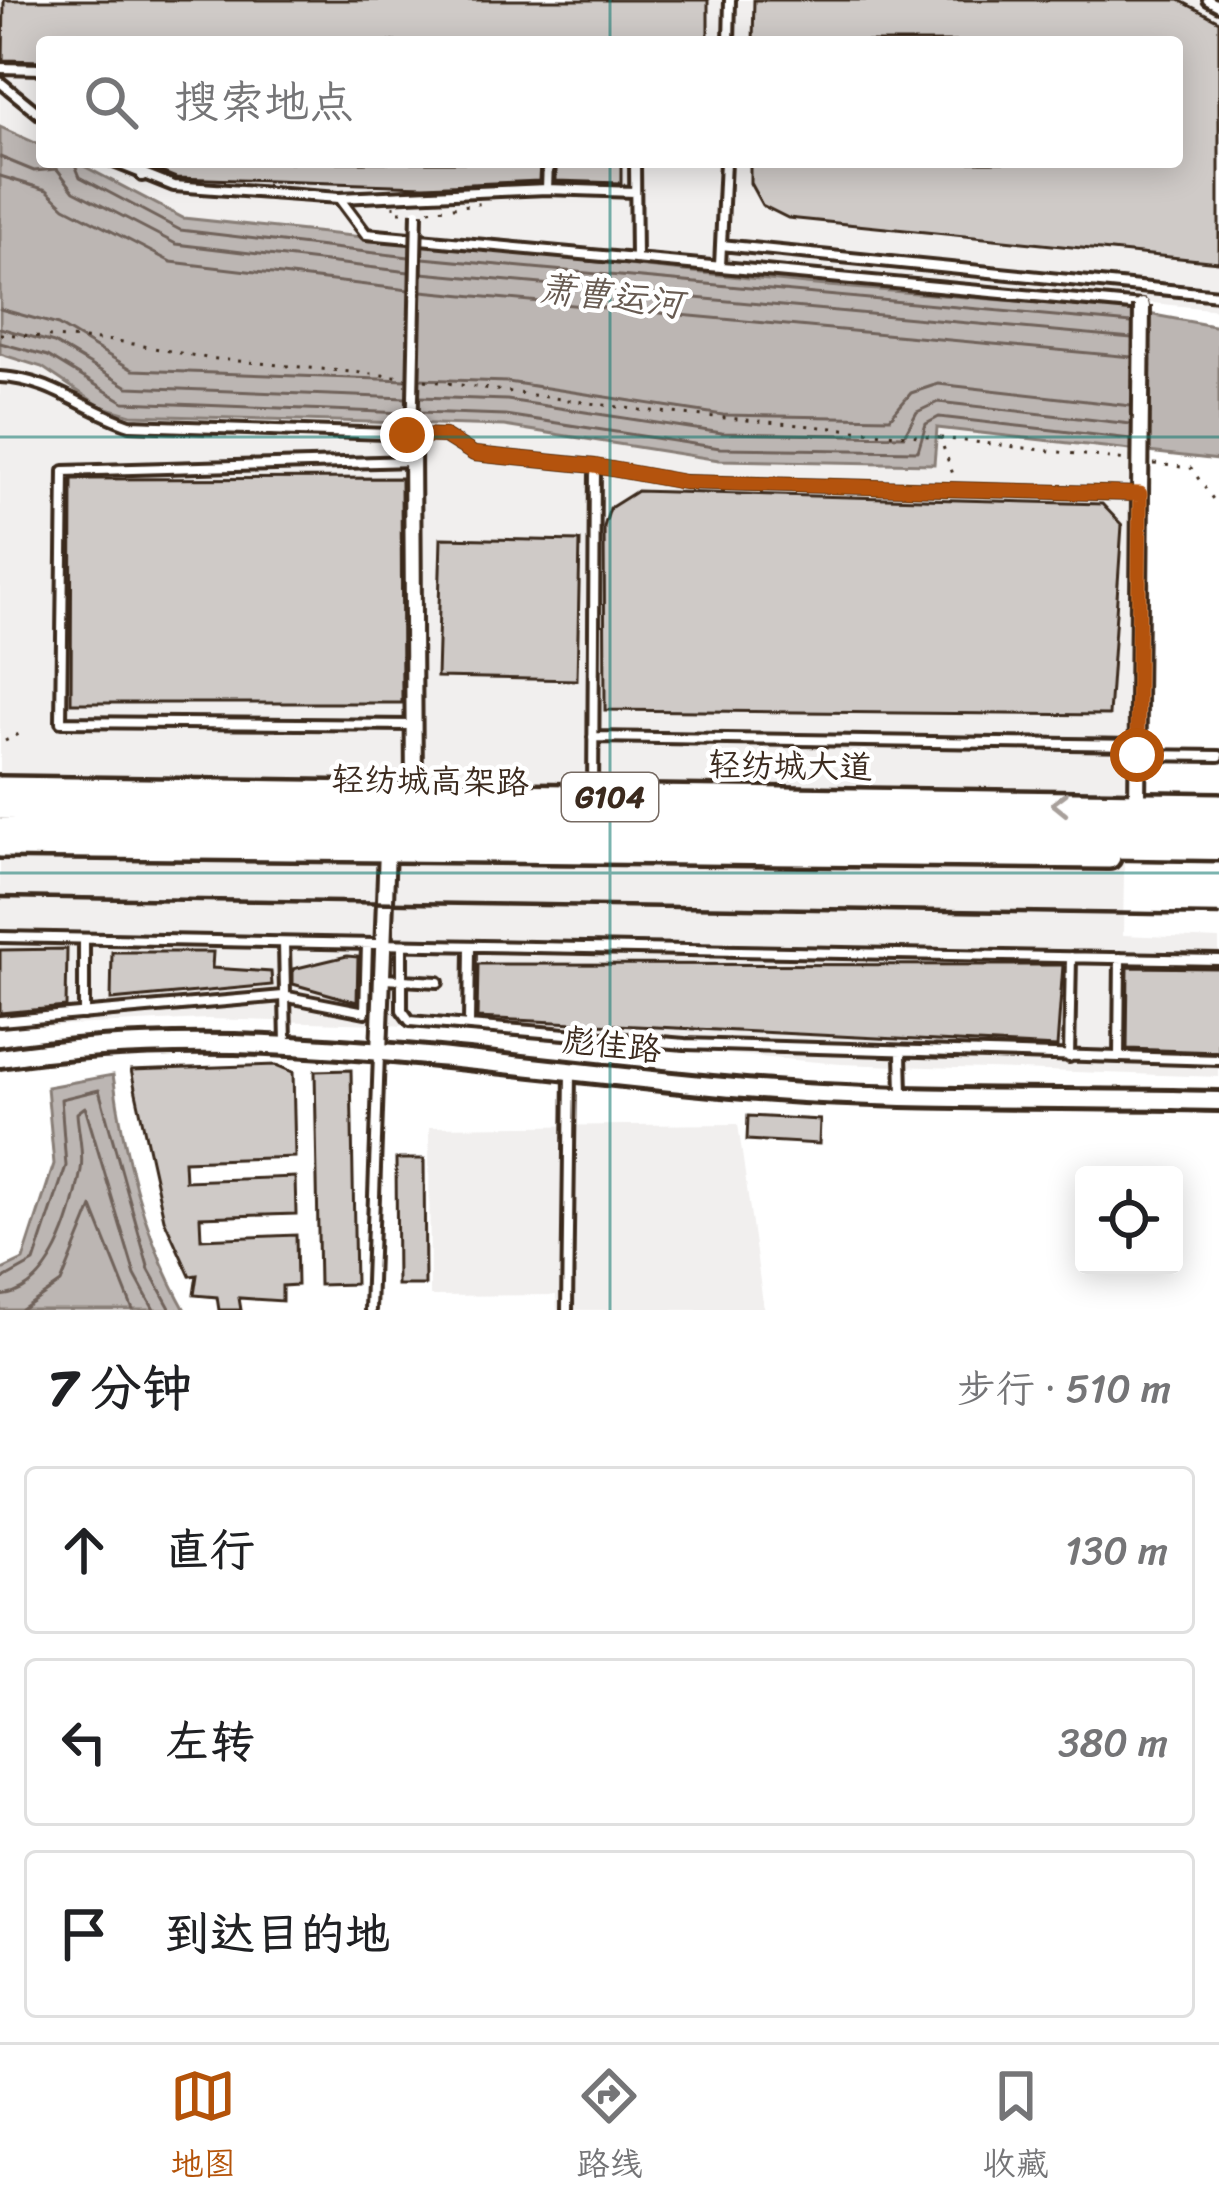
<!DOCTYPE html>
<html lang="zh">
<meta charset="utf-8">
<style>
:root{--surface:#fff;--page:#f2f2f2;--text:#202124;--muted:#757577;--line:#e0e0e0;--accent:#b45309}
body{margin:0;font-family:Sriracha,"LXGW WenKai TC",sans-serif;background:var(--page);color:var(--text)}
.controls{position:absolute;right:36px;bottom:36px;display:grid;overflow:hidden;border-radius:12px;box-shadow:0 6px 30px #0003}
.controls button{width:108px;height:108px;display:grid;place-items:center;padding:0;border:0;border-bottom:3px solid var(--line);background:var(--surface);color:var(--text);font:60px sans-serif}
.stop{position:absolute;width:36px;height:36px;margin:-27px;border:9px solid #b45309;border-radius:50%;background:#fff}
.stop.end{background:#b45309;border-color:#fff;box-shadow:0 3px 12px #0008}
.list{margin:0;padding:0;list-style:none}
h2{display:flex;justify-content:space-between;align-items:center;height:156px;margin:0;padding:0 48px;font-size:51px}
h2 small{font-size:39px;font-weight:400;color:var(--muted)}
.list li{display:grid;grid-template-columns:78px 1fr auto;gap:36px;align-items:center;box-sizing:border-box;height:168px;margin:0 24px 24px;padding:0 24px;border:3px solid var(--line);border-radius:12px}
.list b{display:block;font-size:45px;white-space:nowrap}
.list em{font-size:39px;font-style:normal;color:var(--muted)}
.icon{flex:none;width:66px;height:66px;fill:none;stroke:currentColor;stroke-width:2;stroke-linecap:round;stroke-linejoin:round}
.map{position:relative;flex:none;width:1219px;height:1310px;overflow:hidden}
.search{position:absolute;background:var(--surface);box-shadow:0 6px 30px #0003;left:36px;right:36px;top:36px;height:132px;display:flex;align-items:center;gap:30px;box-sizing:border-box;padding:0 42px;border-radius:12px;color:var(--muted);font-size:45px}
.sheet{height:732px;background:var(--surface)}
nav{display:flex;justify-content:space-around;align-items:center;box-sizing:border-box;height:168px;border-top:3px solid var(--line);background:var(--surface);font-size:33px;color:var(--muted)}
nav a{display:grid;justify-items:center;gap:6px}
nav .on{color:var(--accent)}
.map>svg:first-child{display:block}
.built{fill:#f1efee;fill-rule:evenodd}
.water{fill:#bcb6b3;stroke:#887e77;stroke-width:3}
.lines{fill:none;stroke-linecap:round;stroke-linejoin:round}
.shore{stroke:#6f625a;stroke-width:3}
.building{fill:#cfcac7;stroke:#3b2a1e;stroke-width:3}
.service-casing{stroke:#3b2a1e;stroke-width:16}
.minor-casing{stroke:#3b2a1e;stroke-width:22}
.tertiary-casing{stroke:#3b2a1e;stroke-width:26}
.primary-casing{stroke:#3b2a1e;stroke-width:30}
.trunk-casing{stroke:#3b2a1e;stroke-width:33}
.path{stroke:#3b2a1e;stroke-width:3;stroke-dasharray:3 9;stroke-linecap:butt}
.service{stroke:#fff;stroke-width:8}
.minor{stroke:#fff;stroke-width:14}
.tertiary{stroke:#fff;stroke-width:16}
.primary{stroke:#fff;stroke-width:21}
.trunk{stroke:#fff;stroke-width:24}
.rail{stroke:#3b2a1e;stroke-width:4.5}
.service-bridge-casing{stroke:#3b2a1e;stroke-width:16;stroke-linecap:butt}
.minor-bridge-casing{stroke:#3b2a1e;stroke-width:22;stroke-linecap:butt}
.service-bridge{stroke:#fff;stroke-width:8}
.minor-bridge{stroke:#fff;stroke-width:14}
.oneway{stroke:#a79f9a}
.route{stroke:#b45309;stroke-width:15}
.grid{fill:none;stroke:#0f766e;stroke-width:3;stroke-opacity:0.55}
.labels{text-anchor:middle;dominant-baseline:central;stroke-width:9;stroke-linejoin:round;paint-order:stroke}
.shield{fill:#fff;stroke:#766a62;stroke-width:3}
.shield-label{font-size:30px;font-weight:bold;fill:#3b2a1e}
.street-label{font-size:33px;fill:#3b2a1e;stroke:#fff}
.water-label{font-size:36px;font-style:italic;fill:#685b52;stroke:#fff}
</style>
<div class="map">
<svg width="1219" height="1310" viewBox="0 0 1219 1310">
<rect width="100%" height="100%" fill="#fff"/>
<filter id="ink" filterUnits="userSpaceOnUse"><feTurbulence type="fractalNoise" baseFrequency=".00833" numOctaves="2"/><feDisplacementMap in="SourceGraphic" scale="24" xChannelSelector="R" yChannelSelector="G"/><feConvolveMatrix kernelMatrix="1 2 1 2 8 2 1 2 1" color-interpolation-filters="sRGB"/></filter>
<g filter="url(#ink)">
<path class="built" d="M0,0h1219v310l-86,-9 -10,634 96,4v138l-378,-13 -463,-40 -171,-5 -207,9zM42,42h1135v120h-1135z
M738,1124l26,186h-207l-1,-15 -126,1 -1,-169z"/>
<path class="water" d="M0,127l42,19v16h34l107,56 632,67 312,25 92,17v133l-282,-32 -3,36 -215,-4 -215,-34 -372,-11 -32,-9 -58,-39 -42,-13z
M113,1075c11,80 32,164 72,235h-185v-39l23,-11 31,-96 -7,-77z"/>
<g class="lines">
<path class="shore" d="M0,157l34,14 23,-2 17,22 102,53 233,28
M74,162l6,15 100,53 229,27
M0,176l47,14 18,17 106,55 238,28
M423,258l709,65
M422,273l710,65
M422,291l710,66
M0,309l58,16 75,45 274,10
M0,328l54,15 74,44 278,11
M0,343l48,13 76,46 282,11
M420,379l88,3 215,33 167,3 21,-25 27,-9 193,22
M420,397l87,3 215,33 182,3 13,-24 21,-10 193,22
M419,412l86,3 215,33 198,3 8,-27 13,-7 192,22
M0,1281l34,-19 32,-96 -5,-67 38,-9 50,180 22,40
M0,1296c52,-3 73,-82 81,-126 3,-18 -3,-39 -4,-57l8,-6 50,168 19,35
M22,1310l39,-27 31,-76 41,103"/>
</g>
<path class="building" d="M4,0h704v42h-666v19l-39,-1z
M754,0h425l40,21v241l-431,-44 -26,-13 -12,-22v-21h427v-120h-424z
M151,162h389l-1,19 -115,5 -248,-8 -25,-10z
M556,162h65v21l-65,-2z
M401,478l1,225h-331l1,-224z
M637,491l465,13 20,21 -13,190 -504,-5 -1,-183 6,-19z
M441,538l139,3 -3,139 -140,-3z
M67,949l-1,58 -66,6v-63z
M112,952h101l-1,16 59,4 1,13 -161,15z
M347,956l11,1 -1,45 -64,-18v-15z
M478,964l585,1 -6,82 -580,-29z
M1128,967l91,1v84l-92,-3z
M276,1065l17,7 2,85 -111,4 1,20 110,-4 1,37 -96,3 1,22 95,-4 1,50 -15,1v15l-43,-3 2,12h-22l-2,-13 -23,-2 3,-20 -7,1 -26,-57 -33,-149z
M351,1070l4,214 -36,1 -4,-214z
M748,1116l72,4 -1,24 -72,-4z
M396,1159h28l1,126h-28z"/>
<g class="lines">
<g class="service-casing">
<path id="service" d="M1208,0l11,6
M729,42l1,-42
M0,68l42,1
M0,82l42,34
M114,162l60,24 165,12 27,36 776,72
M635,162l1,97
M142,176v-14
M547,189l1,-27
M339,198l208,-9 88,3
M721,245l498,50
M720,266l5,-104
M0,377c50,2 82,32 130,48l315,11 29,18 121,12 89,16 454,12
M412,725l-351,-3 3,-251 348,-10
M593,737l544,8
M1137,755l82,1
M593,794l2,-328
M0,937l1219,23
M284,943l2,101
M402,946v64l8,11 275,23 534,16
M384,979l54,3
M84,1014v-75
M0,1021l283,-25 82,16 2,-67
M469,1023l1,-76
M901,1054l1,39
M1069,1057l2,-100
M1119,1057l1,-99
M370,1310l9,-256
M567,1310l3,-238"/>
</g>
<g class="minor-casing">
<path id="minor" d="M412,445l2,348
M1137,805l3,-311
M379,1052l8,-202"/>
</g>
<g class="tertiary-casing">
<path id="tertiary" d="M0,1058c248,-38 498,10 745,31 156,13 317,8 474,12"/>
</g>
<g class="primary-casing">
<path id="primary" d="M0,788l1219,17
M0,846l1109,11"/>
</g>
<g class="trunk-casing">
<path id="trunk" d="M0,806l1219,20
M0,830l1219,17"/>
</g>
<path class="path" d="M394,205v7h13
M429,210l56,-7
M0,334l117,7 90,17 196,19
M425,380l215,30 300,28 14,39
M940,438l187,22
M1154,464l37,4 26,37
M5,741l18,-9"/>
<use href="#service" class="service"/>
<use href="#minor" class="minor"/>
<use href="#tertiary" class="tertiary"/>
<use href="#primary" class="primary"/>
<use href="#trunk" class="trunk"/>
<path class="rail" d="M0,897l1219,18"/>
<g class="service-bridge-casing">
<path id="service-bridge" d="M412,445l5,-233"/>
</g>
<g class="minor-bridge-casing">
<path id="minor-bridge" d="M1140,494l2,-188"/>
</g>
<use href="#service-bridge" class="service-bridge"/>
<use href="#minor-bridge" class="minor-bridge"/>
</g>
<defs><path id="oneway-chevron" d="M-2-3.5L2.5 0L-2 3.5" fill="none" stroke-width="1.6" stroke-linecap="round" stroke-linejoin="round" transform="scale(3)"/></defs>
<use class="oneway" href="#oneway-chevron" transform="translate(1060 804) rotate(-179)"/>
</g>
<g class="lines" filter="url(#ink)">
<path class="route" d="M407,435l38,1 29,18 121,12 89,16 456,12 -3,261"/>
</g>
<path class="grid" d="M610,0v42M610,162v1148M0,437h1219M0,873h1219"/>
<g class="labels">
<rect class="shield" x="562" y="773" width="96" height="48" rx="9"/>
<g class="shield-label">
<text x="610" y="797">G104</text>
</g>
<g class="street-label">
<text transform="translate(790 766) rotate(1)">轻纺城大道</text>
<text transform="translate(430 781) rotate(1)">轻纺城高架路</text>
<text transform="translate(612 1045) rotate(6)">彪佳路</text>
</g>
<g class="water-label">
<text transform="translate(611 296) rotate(7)">萧曹运河</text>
</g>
</g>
</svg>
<div class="controls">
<button><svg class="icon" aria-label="locate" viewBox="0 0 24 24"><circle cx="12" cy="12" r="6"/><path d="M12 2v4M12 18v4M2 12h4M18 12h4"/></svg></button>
</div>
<div class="stop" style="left:1137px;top:755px"></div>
<div class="stop end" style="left:407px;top:435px"></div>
<div class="search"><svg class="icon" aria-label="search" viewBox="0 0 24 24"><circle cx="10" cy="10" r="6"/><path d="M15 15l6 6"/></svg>搜索地点</div>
</div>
<section class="sheet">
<h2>7 分钟<small>步行 · 510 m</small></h2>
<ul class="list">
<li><svg class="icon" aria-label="ahead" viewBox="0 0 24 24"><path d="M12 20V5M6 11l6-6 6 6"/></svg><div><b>直行</b></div><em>130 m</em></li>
<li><svg class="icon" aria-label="left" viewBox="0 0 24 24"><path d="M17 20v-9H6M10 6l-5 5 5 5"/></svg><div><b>左转</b></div><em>380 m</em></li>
<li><svg class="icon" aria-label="arrive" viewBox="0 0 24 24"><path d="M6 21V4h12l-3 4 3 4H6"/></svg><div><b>到达目的地</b></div></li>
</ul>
</section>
<nav>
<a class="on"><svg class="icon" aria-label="map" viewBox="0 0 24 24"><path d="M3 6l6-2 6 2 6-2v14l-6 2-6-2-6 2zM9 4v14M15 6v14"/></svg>地图</a>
<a><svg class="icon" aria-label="directions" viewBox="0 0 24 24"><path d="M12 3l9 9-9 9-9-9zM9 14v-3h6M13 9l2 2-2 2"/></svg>路线</a>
<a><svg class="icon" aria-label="saved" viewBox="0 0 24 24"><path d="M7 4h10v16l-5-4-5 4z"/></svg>收藏</a>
</nav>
